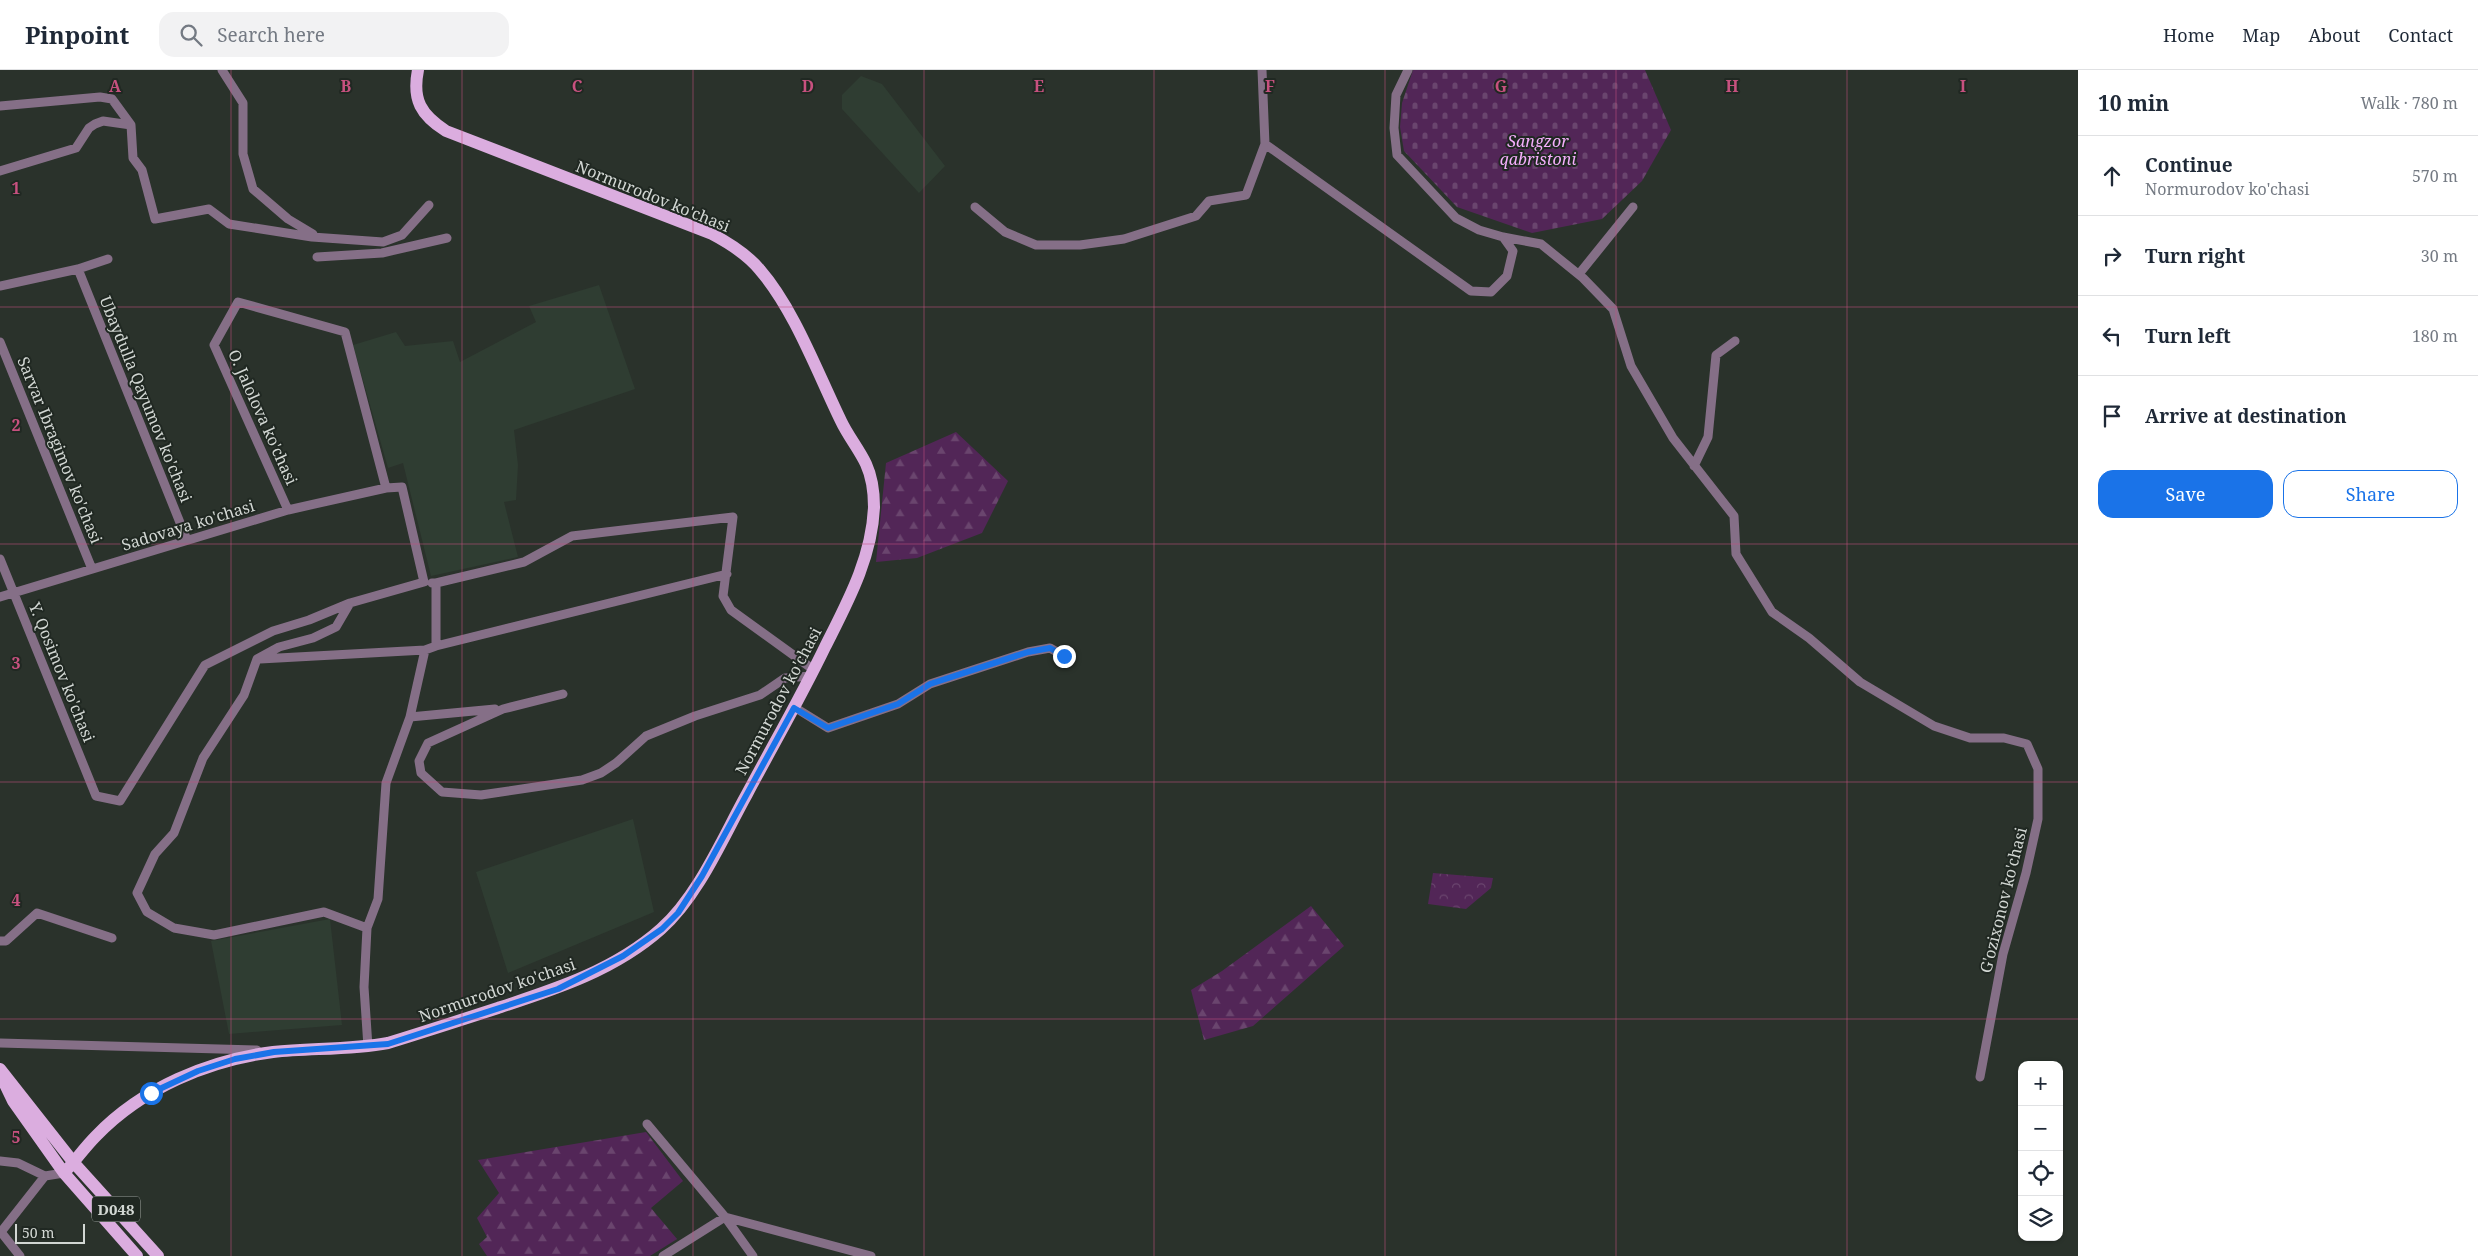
<!DOCTYPE html>
<meta charset="utf-8">
<style>
:root{--surface:#fff;--page:#f2f2f3;--text:#1f2937;--muted:#747a83;--line:#e0e1e3;--accent:#1a73e8}
body{margin:0;font-family:"Noto Serif",serif;background:var(--page);color:var(--text)}
.controls{position:absolute;right:15px;bottom:15px;display:grid;overflow:hidden;border-radius:10px;box-shadow:0 1px 4px #0004}
.controls button{width:45px;height:45px;display:grid;place-items:center;padding:0;border:0;border-bottom:1px solid var(--line);background:var(--surface);color:var(--text);font:25px sans-serif}
.scale{position:absolute;left:15px;bottom:12px;width:70px;box-sizing:border-box;padding-left:5px;border:2px solid #d2d7d3;border-top:0;font-size:14px;line-height:18px;white-space:nowrap;color:#d2d7d3;-webkit-text-stroke:4px #202822;paint-order:stroke}
.stop{position:absolute;width:15px;height:15px;margin:-11px;border:4px solid #1a73e8;border-radius:50%;background:#fff}
.stop.end{background:#1a73e8;border-color:#fff;box-shadow:0 1px 5px #0008}
.list{margin:0;padding:0;list-style:none}
h2{display:flex;justify-content:space-between;align-items:center;height:65px;margin:0;padding:0 20px;font-size:21px}
h2 small{font-size:16px;font-weight:400;color:var(--muted)}
.list li{display:grid;grid-template-columns:32px 1fr auto;gap:15px;align-items:center;box-sizing:border-box;height:80px;padding:0 20px;border-top:1px solid var(--line)}
.list b{display:block;font-size:19px;white-space:nowrap}
.list p{margin:0;font-size:16px;white-space:nowrap;color:var(--muted)}
.list em{font-size:16px;font-style:normal;color:var(--muted)}
.actions{display:flex;gap:10px;padding:15px 20px}
.actions a{flex:1;padding:11px 0;border:1px solid var(--accent);border-radius:15px;text-align:center;font-size:18px;color:var(--accent)}
.actions .main{background:var(--accent);color:#fff}
.icon{flex:none;width:28px;height:28px;fill:none;stroke:currentColor;stroke-width:2;stroke-linecap:round;stroke-linejoin:round}
.map{position:relative;flex:none;width:2078px;height:1186px;overflow:hidden}
header{display:flex;align-items:center;gap:30px;box-sizing:border-box;height:70px;padding:0 25px;background:var(--surface);border-bottom:1px solid var(--line)}
header strong{font-size:24px}
nav{display:flex;gap:28px;margin-inline-start:auto;font-size:18px}
.search{width:350px;height:45px;background:var(--page);display:flex;align-items:center;gap:12px;box-sizing:border-box;padding:0 18px;border-radius:15px;color:var(--muted);font-size:19px}
main{display:flex}
aside{flex:1;background:var(--surface)}
.map>svg:first-child{display:block}
.built{fill:#2f3d32}
.forest{fill:url(#forest-firs)}
.cemetery{fill:url(#cemetery-stones)}
.park{fill:url(#park-crowns)}
.lines{fill:none;stroke-linecap:round;stroke-linejoin:round}
.street{stroke:#856f87;stroke-width:9}
.primary{stroke:#dbaddf;stroke-width:12}
.route{stroke:#1a73e8;stroke-width:6}
.grid{fill:none;stroke:#c7517f;stroke-width:1;stroke-opacity:0.55}
.labels{text-anchor:middle;dominant-baseline:central;stroke-width:4;stroke-linejoin:round;paint-order:stroke}
.shield{fill:#202822;stroke:#9da29e;stroke-width:1}
.shield-label{font-size:15px;font-weight:bold;fill:#d2d7d3}
.park-label{font-size:16px;font-style:italic;fill:#f5aefc;stroke:#202822}
.street-label{font-size:16px;fill:#d2d7d3;stroke:#202822}
.grid-label{font-size:16px;text-anchor:middle;font-weight:bold;fill:#c7517f;stroke:#202822;stroke-width:4;stroke-linejoin:round;paint-order:stroke}
</style>
<header>
<strong>Pinpoint</strong>
<div class="search"><svg class="icon" aria-label="search" viewBox="0 0 24 24"><circle cx="10" cy="10" r="6"/><path d="M15 15l6 6"/></svg>Search here</div>
<nav><a>Home</a><a>Map</a><a>About</a><a>Contact</a></nav>
</header>
<main>
<div class="map">
<svg width="2078" height="1186" viewBox="0 0 2078 1186">
<defs>
<pattern id="forest-firs" width="22" height="20" patternUnits="userSpaceOnUse" patternTransform="scale(1.25)"><rect width="22" height="20" fill="#522657"/><path d="M5 1l3.5 6h-7zM16 11l3.5 6h-7z" fill="#6a456e"/></pattern>
<pattern id="cemetery-stones" width="16" height="16" patternUnits="userSpaceOnUse" patternTransform="scale(1.25)"><rect width="16" height="16" fill="#522657"/><path d="M2 7V4a2 2 0 0 1 4 0v3zM10 15v-3a2 2 0 0 1 4 0v3z" fill="#6a456e"/></pattern>
<pattern id="park-crowns" width="20" height="18" patternUnits="userSpaceOnUse" patternTransform="scale(1.25)"><rect width="20" height="18" fill="#522657"/><path d="M2 6a3 3 0 1 1 6 0M12 15a3 3 0 1 1 6 0" fill="none" stroke="#6a456e"/></pattern>
</defs>
<rect width="100%" height="100%" fill="#2a322b"/>
<path class="built" d="M861,6l21,8 63,82 -26,27 -77,-84v-14z
M599,215l36,104 -121,41 4,35 -2,35 -12,2 14,55 -87,19 -28,-113 -15,5 -35,-123 43,-13 9,14 48,-5 7,21 76,-40 -7,-16z
M633,749l21,93 -146,61 -32,-101z
M330,849l12,106 -113,9 -18,-93z"/>
<path class="forest" d="M956,362l52,49 -26,52 -65,25 -41,4 10,-99z
M1311,836l33,40 -91,80 -49,14 -13,-50 31,-19z
M646,1062l37,49 -32,27 26,31 -27,17h-163l-8,-12 8,-7 -10,-19 22,-25 -21,-33z"/>
<path class="cemetery" d="M1413,0h232l26,60 -29,51 -40,38 -70,14 -75,-26 -53,-56 -4,-24 2,-24z"/>
<path class="park" d="M1433,803l60,5 -2,10 -25,21 -38,-5z"/>
<g class="lines">
<path class="street" d="M222,0l21,33v51l10,35 35,30 25,15
M1408,0l-12,25 -2,33 3,27 59,63 23,12 24,7 38,7 42,34 30,31 18,57 42,72 61,78 2,38 36,58 37,26 51,44 74,44 36,12h34l23,6 11,25v50l-12,54 -23,81 -23,123
M0,36l100,-9 12,2 19,26 2,33 9,12 13,49 54,-10 20,15 83,13 71,5 19,-7 27,-30
M1265,74l206,147 20,1 16,-16 6,-25 -10,-14
M0,101l76,-23 13,-20 6,-4 8,-3 28,4
M975,137l30,25 31,13h44l44,-6 72,-23 13,-15 37,-6 19,-51 -3,-74
M317,187l65,-4 65,-15
M78,199l109,271
M1579,204l54,-67
M0,216l78,-17 30,-10
M0,272l92,227
M1694,396l14,-29 8,-82 19,-14
M0,489l96,237 24,5 85,-136 68,-34 36,-11 41,-17 74,-21 -22,-95 -16,1 -41,-156 -107,-30 -24,43 74,165
M436,513l88,-21 48,-26 161,-19 -10,79 8,14 83,60
M0,527l288,-87 98,-22
M350,533l-14,24 -23,11 -34,9 -22,12 -13,36 -41,63 -29,75 -19,21 -18,39 10,19 27,16 40,7 110,-23 43,16
M436,576l291,-72
M260,589l165,-9
M563,624l-60,15 -75,34 -9,18 2,12 21,19 39,3 101,-15 19,-7 15,-10 30,-27 49,-20 65,-21 25,-17 26,-2
M794,637l34,21 70,-24 32,-20 98,-32 22,-4 14,8
M410,647l85,-8
M0,871h6l31,-28 75,25
M0,973l257,7
M368,977l-4,-60 3,-59 11,-29 8,-116 24,-66 15,-67 11,-4v-63h-4
M647,1054l78,93 146,39
M0,1091l18,2 27,13 19,-3
M20,1186l-19,-24 44,-56
M663,1186l62,-39 28,39"/>
<path class="primary" d="M0,999l74,94 84,93
M3,1010l10,21 51,72 73,83
M64,1103c11,-12 21,-26 32,-37 46,-48 113,-76 177,-84 38,-4 77,-2 115,-9 36,-11 73,-23 110,-35 58,-19 117,-38 163,-79 38,-34 62,-92 86,-135 26,-49 54,-97 78,-147 22,-44 47,-89 49,-140 0,-14 -2,-30 -8,-43 -7,-15 -18,-28 -25,-43 -23,-47 -47,-112 -81,-151 -13,-16 -31,-27 -48,-36l-266,-103c-25,-16 -34,-31 -28,-61"/>
</g>
<g class="lines">
<path class="route" d="M151,1023l47,-22 37,-12 39,-7 114,-8 170,-55 65,-33 39,-27 16,-16 24,-37 92,-168 34,20 70,-24 32,-20 98,-32 22,-4 14,8"/>
</g>
<path class="grid" d="M231,0v1186M462,0v1186M693,0v1186M924,0v1186M1154,0v1186M1385,0v1186M1616,0v1186M1847,0v1186M0,237h2078M0,474h2078M0,712h2078M0,949h2078"/>
<g class="labels">
<rect class="shield" x="92" y="1126.5" width="48" height="25" rx="4"/>
<g class="shield-label">
<text x="116" y="1139">D048</text>
</g>
<g class="park-label">
<text x="1538" y="71">Sangzor<tspan x="1538" dy="18">qabristoni</tspan></text>
</g>
<g class="street-label">
<text transform="translate(653 126) rotate(22)">Normurodov ko'chasi</text>
<text transform="translate(146 329) rotate(68)">Ubaydulla Qayumov ko'chasi</text>
<text transform="translate(263 347) rotate(66)">O. Jalolova ko'chasi</text>
<text transform="translate(60 380) rotate(68)">Sarvar Ibragimov ko'chasi</text>
<text transform="translate(188 455) rotate(-17)">Sadovaya ko'chasi</text>
<text transform="translate(62 602) rotate(68)">Y. Qosimov ko'chasi</text>
<text transform="translate(778 631) rotate(-62)">Normurodov ko'chasi</text>
<text transform="translate(2003 830) rotate(-76)">G'ozixonov ko'chasi</text>
<text transform="translate(497 920) rotate(-19)">Normurodov ko'chasi</text>
</g>
</g>
<g class="grid-label">
<text x="115" y="22">A</text>
<text x="346" y="22">B</text>
<text x="577" y="22">C</text>
<text x="808" y="22">D</text>
<text x="1039" y="22">E</text>
<text x="1270" y="22">F</text>
<text x="1501" y="22">G</text>
<text x="1732" y="22">H</text>
<text x="1963" y="22">I</text>
<text x="16" y="124">1</text>
<text x="16" y="361">2</text>
<text x="16" y="599">3</text>
<text x="16" y="836">4</text>
<text x="16" y="1073">5</text>
</g>
</svg>
<div class="controls">
<button>+</button>
<button>−</button>
<button><svg class="icon" aria-label="locate" viewBox="0 0 24 24"><circle cx="12" cy="12" r="6"/><path d="M12 2v4M12 18v4M2 12h4M18 12h4"/></svg></button>
<button><svg class="icon" aria-label="layers" viewBox="0 0 24 24"><path d="M12 4l9 5-9 5-9-5zM3 14l9 5 9-5"/></svg></button>
</div>
<div class="scale">50 m</div>
<div class="stop" style="left:151px;top:1023px"></div>
<div class="stop end" style="left:1064px;top:586px"></div>
</div>
<aside>
<h2>10 min<small>Walk · 780 m</small></h2>
<ul class="list">
<li><svg class="icon" aria-label="ahead" viewBox="0 0 24 24"><path d="M12 20V5M6 11l6-6 6 6"/></svg><div><b>Continue</b><p>Normurodov ko'chasi</p></div><em>570 m</em></li>
<li><svg class="icon" aria-label="right" viewBox="0 0 24 24"><path d="M7 20v-9h11M14 6l5 5-5 5"/></svg><div><b>Turn right</b></div><em>30 m</em></li>
<li><svg class="icon" aria-label="left" viewBox="0 0 24 24"><path d="M17 20v-9H6M10 6l-5 5 5 5"/></svg><div><b>Turn left</b></div><em>180 m</em></li>
<li><svg class="icon" aria-label="arrive" viewBox="0 0 24 24"><path d="M6 21V4h12l-3 4 3 4H6"/></svg><div><b>Arrive at destination</b></div></li>
</ul>
<div class="actions"><a class="main">Save</a><a>Share</a></div>
</aside>
</main>
